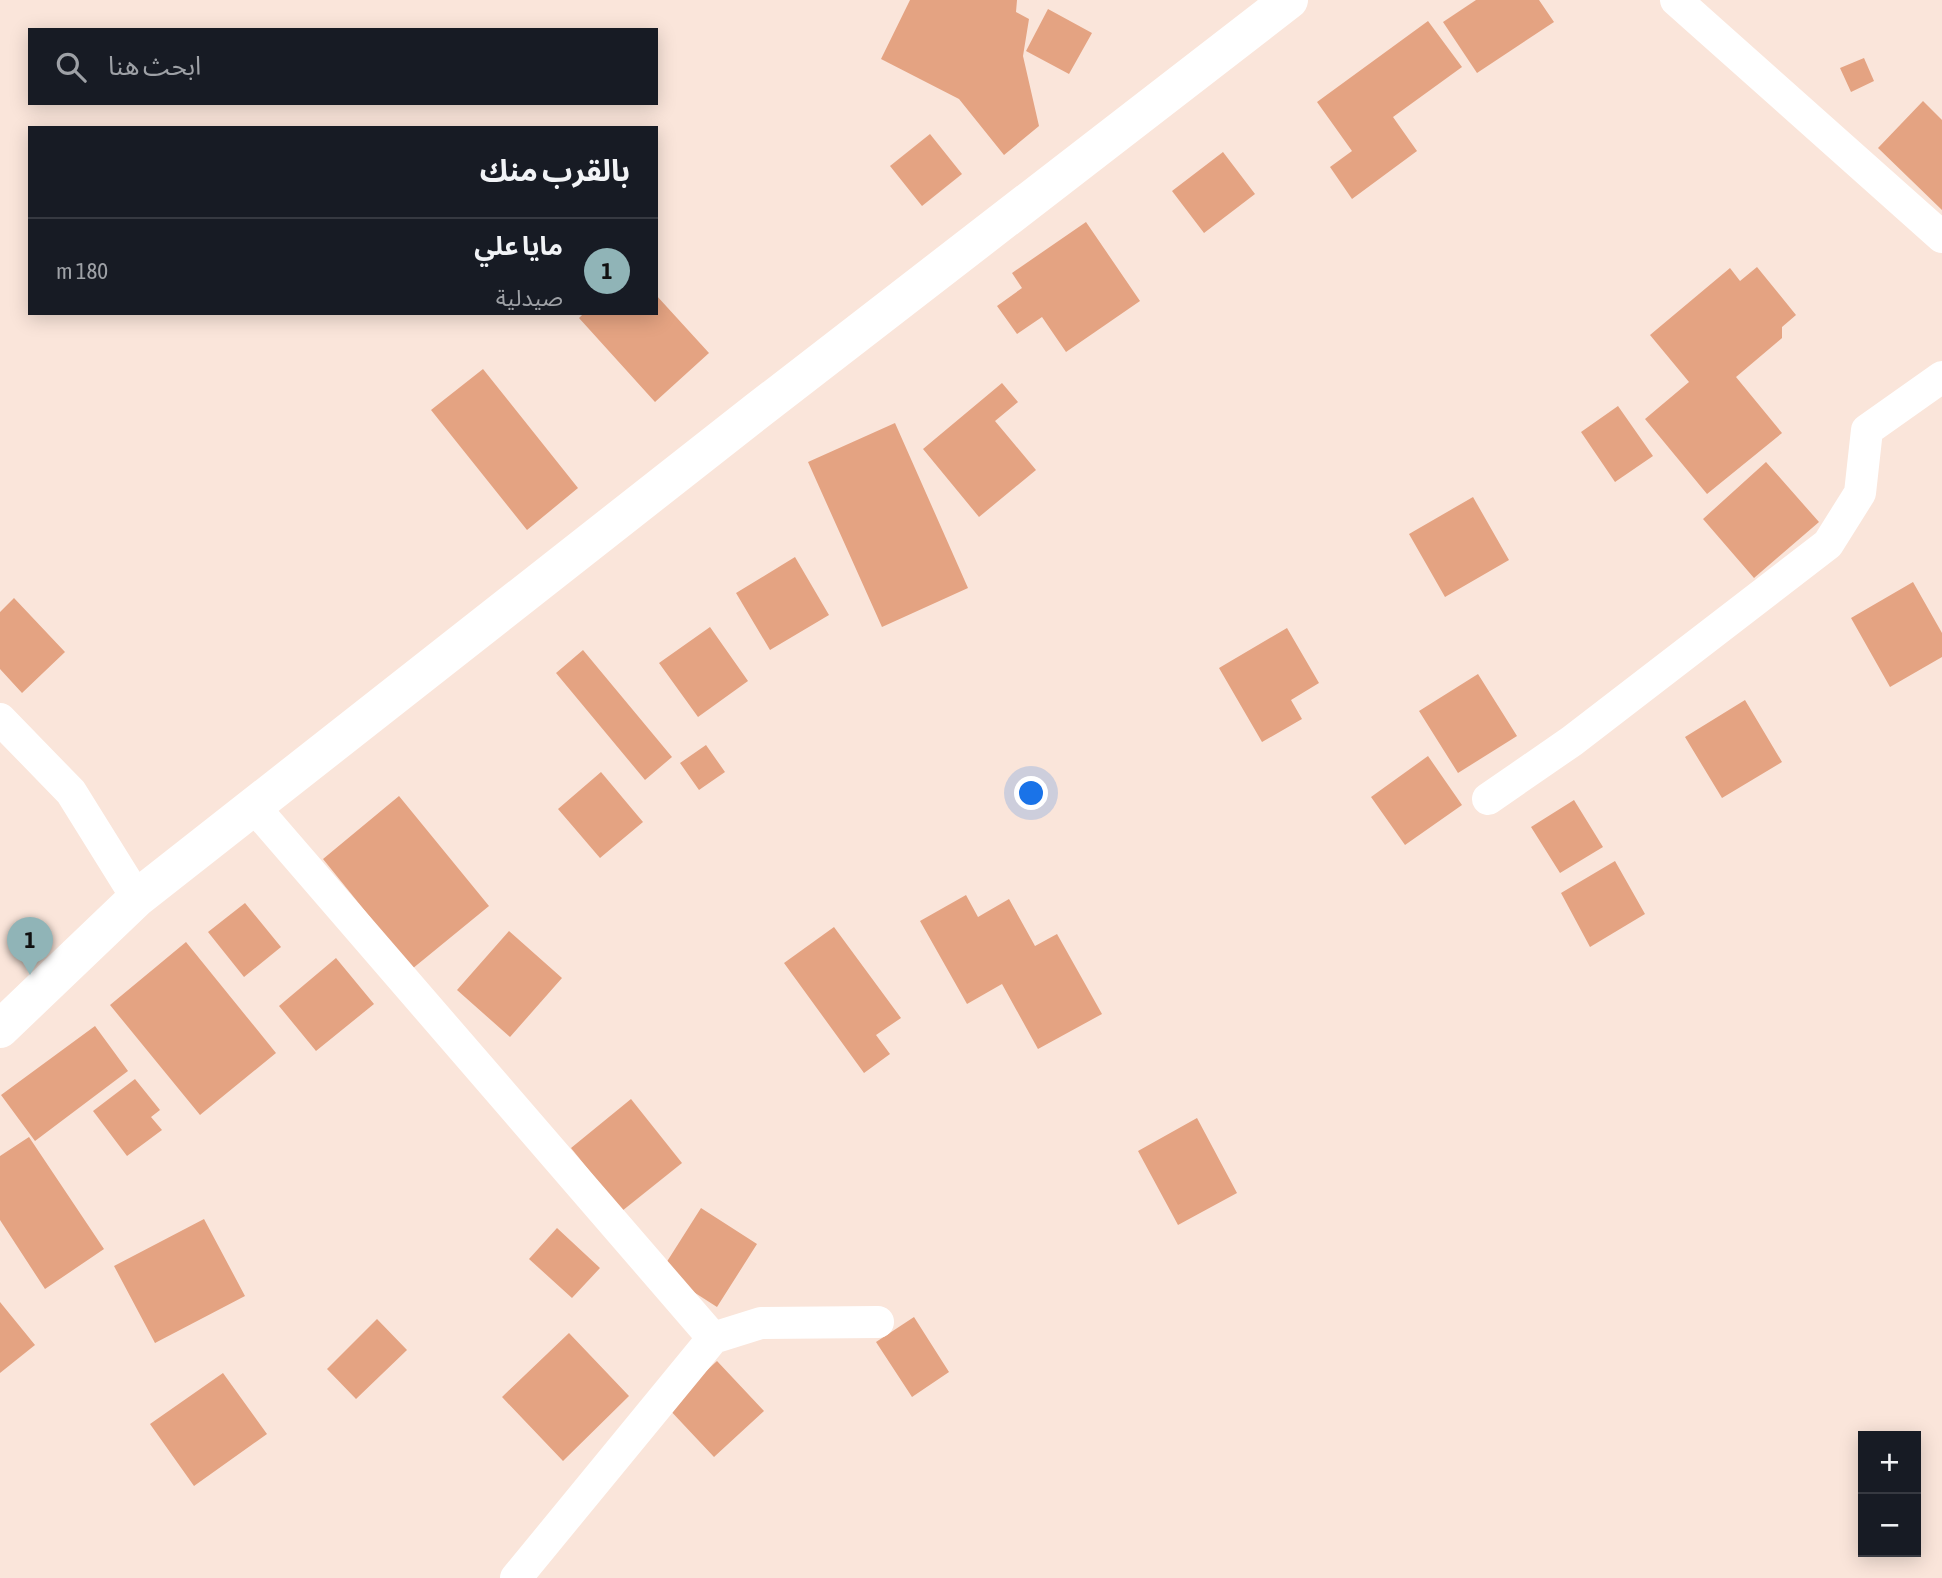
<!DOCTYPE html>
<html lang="ar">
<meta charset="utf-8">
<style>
:root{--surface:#171b24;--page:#242831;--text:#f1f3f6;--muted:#9ea1a6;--line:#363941;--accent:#90b4b7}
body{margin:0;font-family:"Asap Condensed","Noto Sans Arabic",sans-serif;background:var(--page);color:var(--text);direction:rtl}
.controls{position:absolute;right:21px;bottom:21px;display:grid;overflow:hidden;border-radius:0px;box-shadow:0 4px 18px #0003}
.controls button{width:63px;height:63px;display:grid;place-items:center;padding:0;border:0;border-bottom:2px solid var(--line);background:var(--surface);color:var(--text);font:35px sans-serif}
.you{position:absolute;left:1032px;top:794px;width:24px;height:24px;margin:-18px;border:5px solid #fff;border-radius:50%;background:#1a73e8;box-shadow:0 0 0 10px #1a73e833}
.badge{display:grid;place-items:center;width:46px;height:46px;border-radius:50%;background:var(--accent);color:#111;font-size:23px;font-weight:700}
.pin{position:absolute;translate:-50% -58px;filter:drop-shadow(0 2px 4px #0008)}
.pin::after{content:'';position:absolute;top:37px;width:24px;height:21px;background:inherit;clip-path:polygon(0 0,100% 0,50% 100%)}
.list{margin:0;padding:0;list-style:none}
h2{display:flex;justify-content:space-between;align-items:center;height:91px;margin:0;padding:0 28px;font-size:30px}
h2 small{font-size:23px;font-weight:400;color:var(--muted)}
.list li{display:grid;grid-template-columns:46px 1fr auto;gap:21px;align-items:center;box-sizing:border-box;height:98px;padding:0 28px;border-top:2px solid var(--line)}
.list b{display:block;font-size:26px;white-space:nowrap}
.list p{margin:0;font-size:23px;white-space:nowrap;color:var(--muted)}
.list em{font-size:23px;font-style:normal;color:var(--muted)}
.icon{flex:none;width:38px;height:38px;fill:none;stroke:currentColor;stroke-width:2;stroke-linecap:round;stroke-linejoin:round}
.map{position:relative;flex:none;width:1942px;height:1578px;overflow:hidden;direction:ltr}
.search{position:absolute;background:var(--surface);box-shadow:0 4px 18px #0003;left:28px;top:28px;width:630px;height:77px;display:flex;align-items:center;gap:18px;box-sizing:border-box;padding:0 24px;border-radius:0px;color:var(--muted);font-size:26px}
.panel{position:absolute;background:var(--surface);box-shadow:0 4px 18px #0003;left:28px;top:126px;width:630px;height:189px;border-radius:0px;direction:rtl}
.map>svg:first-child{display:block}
.building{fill:#e4a382}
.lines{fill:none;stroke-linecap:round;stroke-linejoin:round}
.minor{stroke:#fff;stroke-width:32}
.secondary{stroke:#fff;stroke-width:38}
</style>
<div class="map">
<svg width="1942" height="1578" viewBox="0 0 1942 1578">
<rect width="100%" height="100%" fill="#fae5da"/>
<path class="building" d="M910,0h107l-1,12 13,7 -6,37 16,70 -35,29 -45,-56 -78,-40z
M1476,0h63l15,22 -77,51 -34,-51z
M1048,9l44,24 -23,41 -43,-23z
M1428,21l34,46 -69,50 24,34 -65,48 -22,-32 22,-16 -35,-49z
M1864,58l10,23 -23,11 -11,-24z
M1923,101l19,19v90l-64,-62z
M930,134l32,40 -40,32 -32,-40z
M1223,152l32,42 -51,39 -32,-42z
M1086,222l54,79 -74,51 -24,-35 -25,17 -20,-28 25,-18 -10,-15z
M1757,267l39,48 -14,12v11l-46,39 46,56 -75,61 -62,-75 44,-37 -39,-47 80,-67 10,13z
M656,295l53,58 -54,49 -76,-84 5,-5h72z
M483,369l95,119 -51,42 -96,-120z
M1002,383l16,19 -23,19 41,49 -57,47 -56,-68z
M1618,406l35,50 -38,26 -34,-50z
M895,423l73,165 -86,39 -74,-165z
M1766,462l53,60 -65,56 -51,-59z
M1473,497l36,63 -64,37 -36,-63z
M795,557l34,58 -59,35 -34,-57z
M1913,582l29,51v24l-52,30 -39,-69z
M14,598l51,54 -43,41 -22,-24v-57z
M710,627l38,54 -50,36 -39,-54z
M1287,628l32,55 -28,17 11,19 -40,23 -43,-74z
M583,650l89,107 -27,23 -89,-107z
M1478,674l39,62 -59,37 -39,-62z
M1745,700l37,62 -60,36 -37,-61z
M706,745l19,27 -26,18 -19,-27z
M1428,756l34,49 -57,40 -34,-48z
M601,772l42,50 -43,36 -42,-49z
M399,796l90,110 -77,63 -89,-110z
M1574,800l29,47 -43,26 -29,-46z
M1615,861l30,53 -55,33 -29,-54z
M966,895l12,22 31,-18 26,47 22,-12 45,80 -64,35 -36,-65 -35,20 -47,-83z
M245,903l36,44 -37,30 -36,-45z
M834,927l67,91 -25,17 14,19 -26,19 -80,-110z
M509,931l53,47 -52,59 -53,-47z
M186,942l90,111 -76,62 -90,-110z
M336,958l38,46 -58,47 -37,-45z
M95,1026l33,45 -93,70 -34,-46z
M135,1079l25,31 -9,7 11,13 -35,26 -34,-45z
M631,1099l51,64 -60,48 -51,-63z
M1197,1118l40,75 -59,32 -40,-74z
M29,1137l75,112 -59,40 -45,-69v-64z
M701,1208l56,36 -40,63 -56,-36z
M204,1219l41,77 -90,47 -41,-77z
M557,1228l43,40 -28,30 -43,-39z
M0,1302l35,43 -35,28z
M914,1317l35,55 -37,25 -36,-55z
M377,1319l30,31 -51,49 -29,-30z
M569,1333l60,63 -66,65 -61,-64z
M717,1361l47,50 -50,46 -47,-50z
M223,1373l44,61 -73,52 -44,-62z"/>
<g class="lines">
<path class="minor" d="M1676,0l266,237
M0,719l71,73 66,106
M1488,799l84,-58 256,-197 32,-51 7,-63 75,-53
M255,808l458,530
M516,1578l197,-240 48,-15 117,-1"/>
<path class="secondary" d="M0,1029l137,-131 620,-487 532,-411"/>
</g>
</svg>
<div class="controls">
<button>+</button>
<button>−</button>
</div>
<div class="you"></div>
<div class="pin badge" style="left:30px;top:975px">1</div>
<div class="search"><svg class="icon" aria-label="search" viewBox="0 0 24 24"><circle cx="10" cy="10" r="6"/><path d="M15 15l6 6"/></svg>ابحث هنا</div>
<section class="panel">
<h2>بالقرب منك<small></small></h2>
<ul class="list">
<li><span class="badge">1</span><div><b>مايا علي</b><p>صيدلية</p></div><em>180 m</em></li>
</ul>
</section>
</div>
